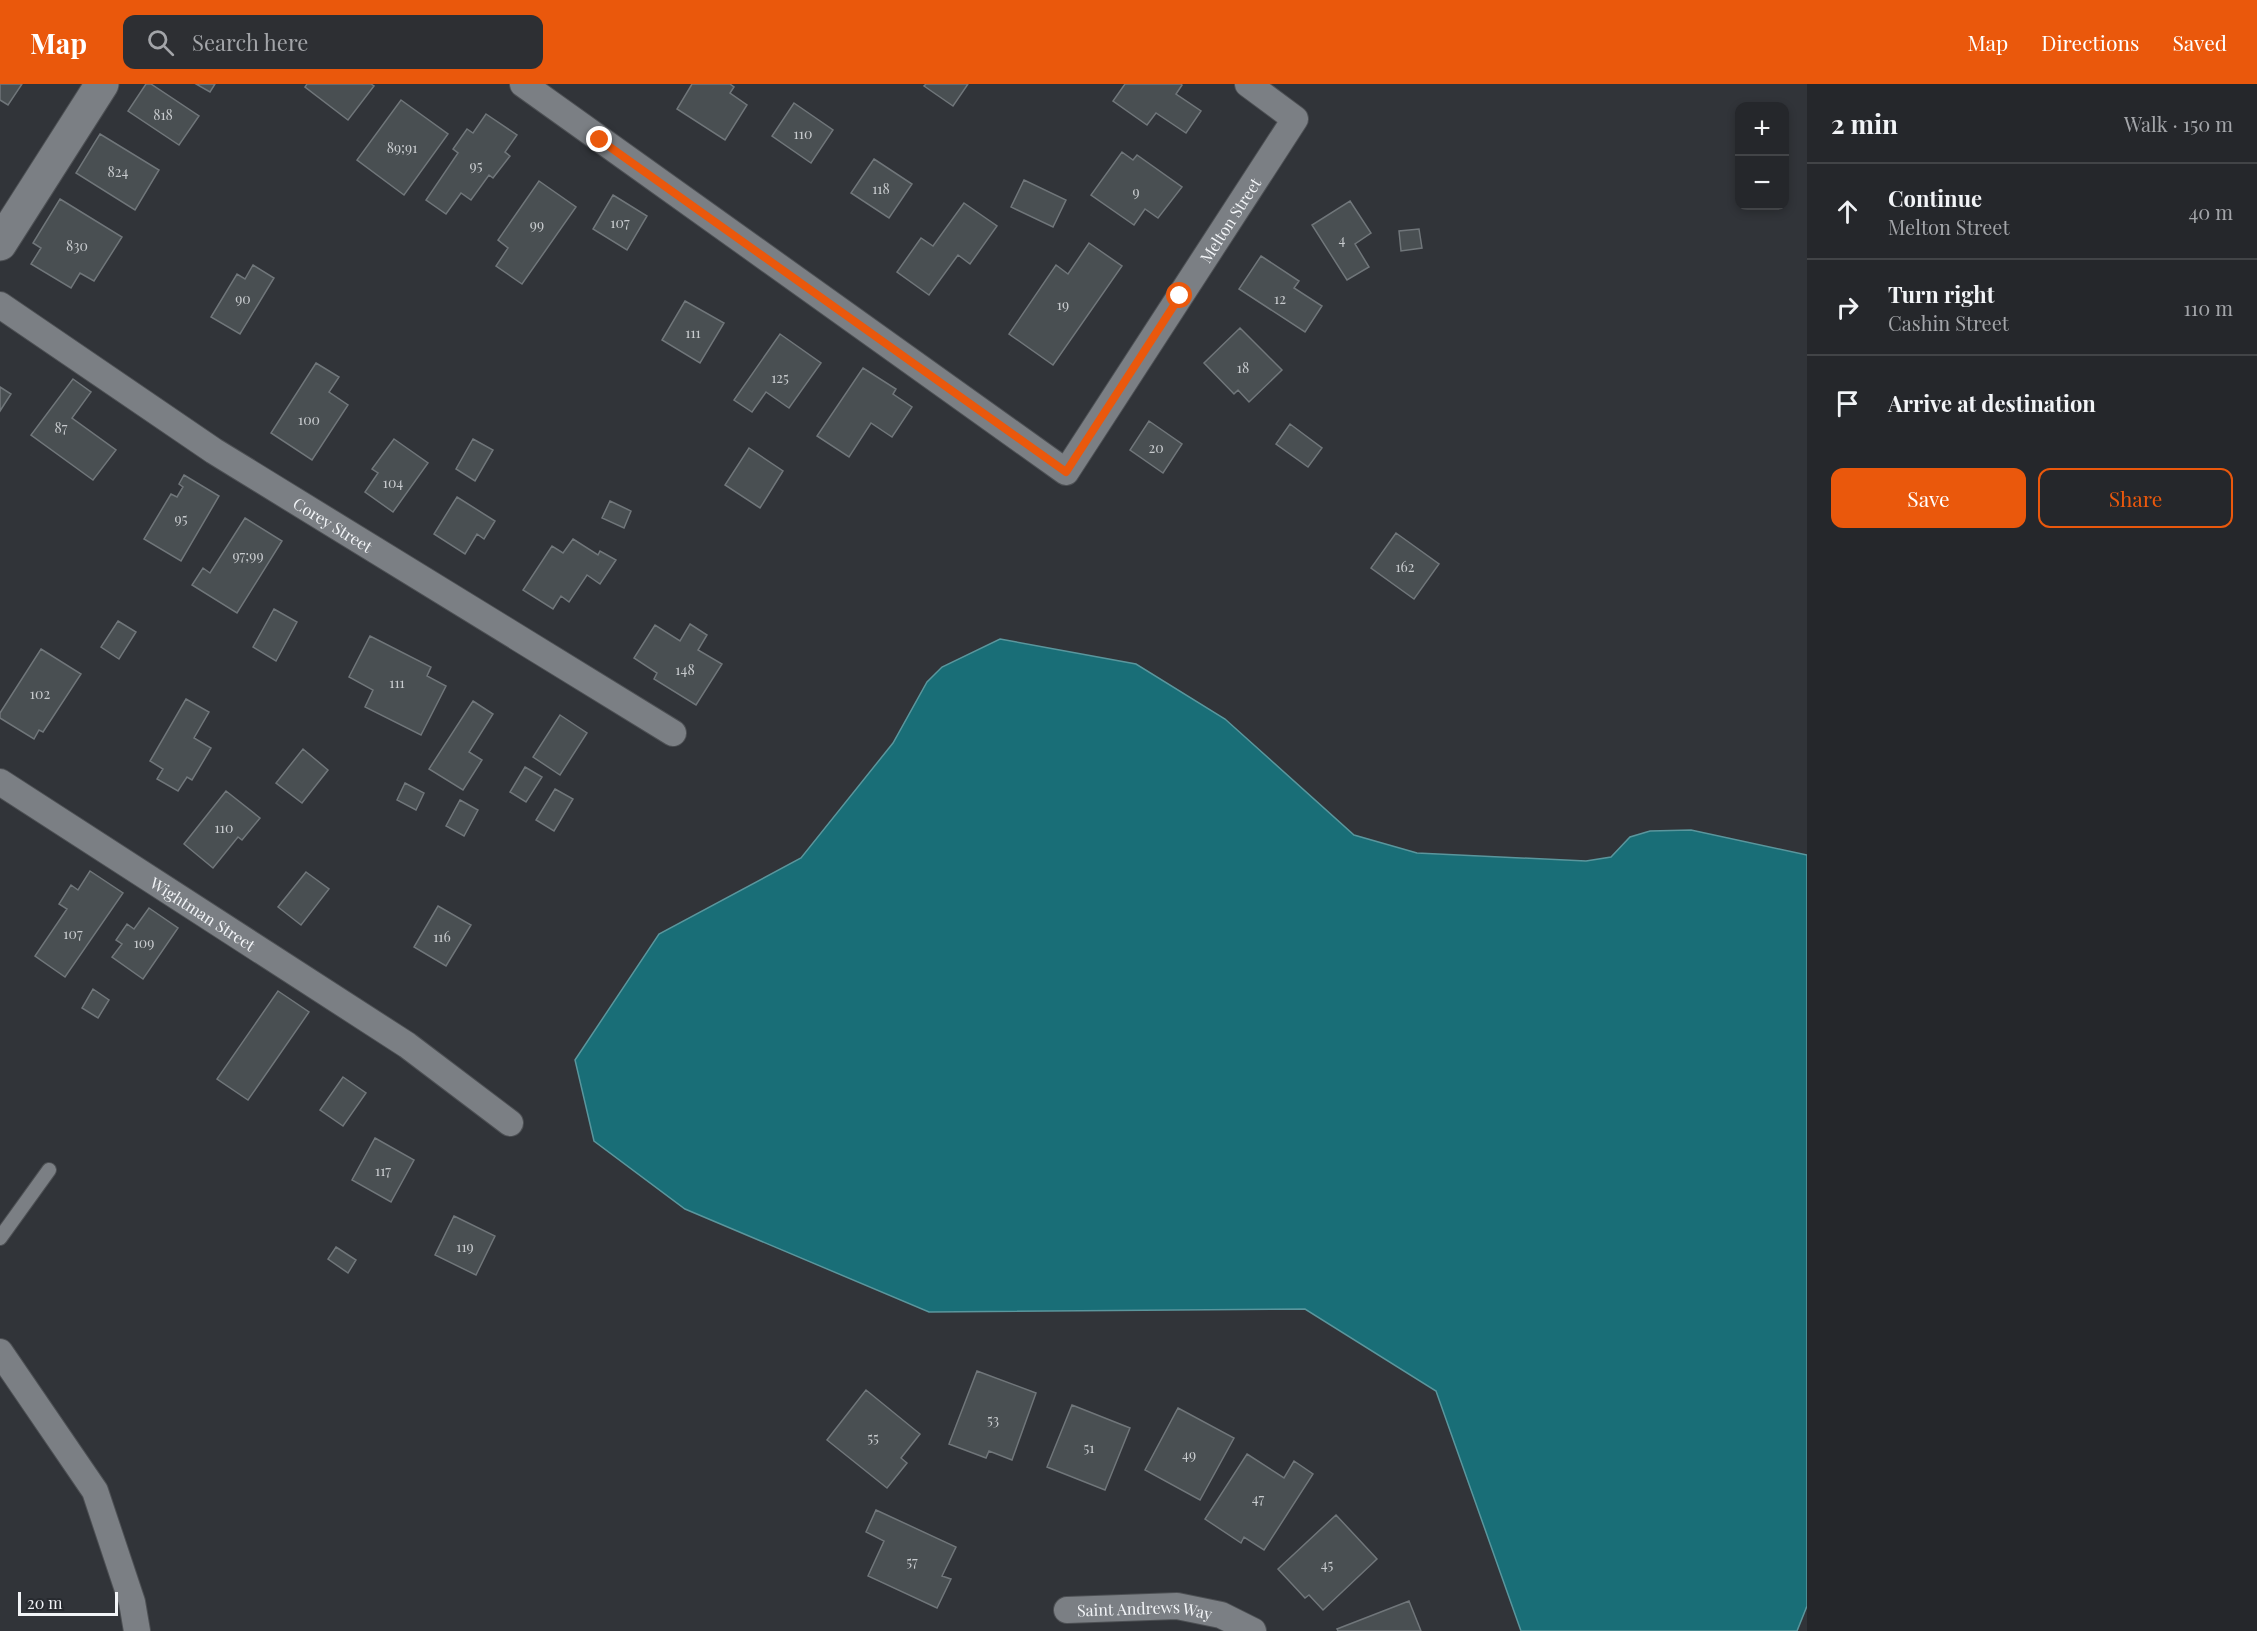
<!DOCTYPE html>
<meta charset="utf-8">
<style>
:root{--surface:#25272b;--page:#2d2f33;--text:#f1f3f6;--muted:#a3a5a9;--line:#424447;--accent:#ea580c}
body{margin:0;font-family:"Playfair Display",serif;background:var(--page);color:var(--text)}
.controls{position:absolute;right:18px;top:18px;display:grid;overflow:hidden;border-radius:12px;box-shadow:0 3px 9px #0003}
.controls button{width:54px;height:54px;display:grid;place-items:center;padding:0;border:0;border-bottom:2px solid var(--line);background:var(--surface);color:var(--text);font:30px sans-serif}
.scale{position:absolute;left:18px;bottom:15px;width:100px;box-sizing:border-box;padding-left:6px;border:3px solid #f2f4f7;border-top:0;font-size:16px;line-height:21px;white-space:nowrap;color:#f2f4f7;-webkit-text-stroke:4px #272a2f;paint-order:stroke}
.stop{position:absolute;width:18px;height:18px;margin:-14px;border:4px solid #ea580c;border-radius:50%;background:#fff}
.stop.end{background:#ea580c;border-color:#fff;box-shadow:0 2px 6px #0008}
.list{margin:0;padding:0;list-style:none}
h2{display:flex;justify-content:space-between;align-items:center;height:78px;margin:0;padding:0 24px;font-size:26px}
h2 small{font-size:20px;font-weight:400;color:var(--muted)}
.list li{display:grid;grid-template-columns:39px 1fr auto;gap:18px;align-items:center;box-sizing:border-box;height:96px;padding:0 24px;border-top:2px solid var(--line)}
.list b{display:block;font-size:22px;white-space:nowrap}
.list p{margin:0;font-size:20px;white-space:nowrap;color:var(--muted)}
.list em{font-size:20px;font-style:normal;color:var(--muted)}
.actions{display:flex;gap:12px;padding:18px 24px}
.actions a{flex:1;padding:14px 0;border:2px solid var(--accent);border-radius:12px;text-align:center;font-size:21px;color:var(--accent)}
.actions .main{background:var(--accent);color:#fff}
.icon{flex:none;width:33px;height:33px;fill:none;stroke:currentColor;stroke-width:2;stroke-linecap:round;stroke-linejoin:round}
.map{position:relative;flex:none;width:1807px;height:1547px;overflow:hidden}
header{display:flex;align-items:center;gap:36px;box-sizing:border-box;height:84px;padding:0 30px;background:var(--accent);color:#fff}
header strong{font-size:28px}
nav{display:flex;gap:33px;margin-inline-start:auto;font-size:21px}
.search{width:420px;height:54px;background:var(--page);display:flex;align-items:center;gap:15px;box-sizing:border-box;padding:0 21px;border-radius:12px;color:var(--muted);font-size:22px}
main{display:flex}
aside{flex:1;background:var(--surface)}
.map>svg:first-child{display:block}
.water{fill:#196e77;stroke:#5a969d;stroke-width:1.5}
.building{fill:#494f52;stroke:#70767a;stroke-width:1.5}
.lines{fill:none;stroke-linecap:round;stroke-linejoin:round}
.lane-casing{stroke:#4d5054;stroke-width:16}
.street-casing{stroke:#4d5054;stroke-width:28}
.secondary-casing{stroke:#4d5054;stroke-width:35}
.lane{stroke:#7b7f84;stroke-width:14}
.street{stroke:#7b7f84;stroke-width:26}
.secondary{stroke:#7b7f84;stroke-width:33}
.route{stroke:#ea580c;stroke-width:8}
.labels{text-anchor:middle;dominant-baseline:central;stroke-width:6;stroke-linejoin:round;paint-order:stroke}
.number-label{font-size:14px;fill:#c8cbce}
.street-label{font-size:16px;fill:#f2f4f7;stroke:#272a2f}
</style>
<header>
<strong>Map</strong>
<div class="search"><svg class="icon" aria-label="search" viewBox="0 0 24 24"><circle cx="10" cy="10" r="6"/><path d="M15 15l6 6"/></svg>Search here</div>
<nav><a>Map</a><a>Directions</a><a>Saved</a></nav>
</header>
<main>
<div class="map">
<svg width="1807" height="1547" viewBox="0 0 1807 1547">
<rect width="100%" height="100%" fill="#313439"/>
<path class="water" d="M1000,555l136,25 89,55 129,116 63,18 169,8 25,-4 19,-20 20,-6 41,-1 116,25v751l-10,25h-276l-85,-240 -131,-82 -376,3 -244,-103 -91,-68 -19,-81 84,-126 142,-76 92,-115 34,-61 15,-15z"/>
<path class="building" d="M0,0h22l-14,21 -8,-5z
M146,0h5l48,32 -20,29 -51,-34z
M196,0h19l-5,8z
M307,0h64l3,2 -26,34 -43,-33z
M692,0h38l4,3 -4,6 17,12 -22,35 -48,-31z
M926,0h42l-15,22 -29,-20z
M1125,0h56l1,1 -6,9 25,17 -15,22 -30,-20 -9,12 -34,-24z
M401,16l47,34 -44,61 -47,-35z
M794,19l39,27 -22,33 -39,-27z
M486,30l31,21 -12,17 5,4 -17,22 -4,-3 -18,25 -10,-7 -15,21 -20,-14 32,-47 -5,-4 14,-20 6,4z
M100,50l59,36 -24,40 -59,-37z
M1122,68l11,8 4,-5 45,32 -24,31 -13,-9 -11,16 -43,-30z
M874,75l38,25 -23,34 -38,-25z
M1024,96l42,20 -13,27 -42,-20z
M539,97l37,26 -54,77 -26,-18 12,-18 -10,-8z
M613,111l34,21 -20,34 -34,-21z
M60,115l62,38 -28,44 -14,-8 -9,15 -40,-24 10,-16 -8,-5z
M1350,117l21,32 -16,11 14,23 -22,13 -35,-55z
M964,119l33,23 -27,38 -12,-9 -29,40 -32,-23 24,-34 12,8z
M1419,145l3,19 -21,3 -2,-20z
M1089,159l33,23 -69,99 -44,-31 47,-69 12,9z
M1261,172l38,25 -5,7 28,18 -17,26 -66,-43z
M253,181l21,13 -34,56 -29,-17 26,-43 8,5z
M685,217l39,22 -24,40 -38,-23z
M1240,244l42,42 -33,32 -11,-12 -4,4 -30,-31z
M780,250l41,29 -32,45 -23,-16 -14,20 -18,-12z
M316,279l23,14 -10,15 19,13 -36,55 -41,-27z
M863,284l33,21 -3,5 19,13 -20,30 -21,-14 -22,34 -32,-21z
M73,295l18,13 -19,26 44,32 -23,30 -62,-45z
M0,303l11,7 -11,17z
M1149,337l33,23 -19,29 -33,-23z
M1290,340l32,24 -14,19 -32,-23z
M394,355l34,24 -35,49 -28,-20 13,-19 -6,-4z
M473,355l20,11 -18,31 -19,-12z
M749,364l34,23 -23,37 -35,-23z
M184,391l35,21 -38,65 -37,-22 27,-45 6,3 6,-10 -4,-3z
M457,413l38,24 -11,18 -7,-5 -12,20 -31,-20z
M610,417l21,10 -7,17 -22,-10z
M245,434l37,23 -45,72 -45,-28 11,-17 7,5z
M1396,449l43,31 -25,35 -43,-31z
M573,455l25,16 2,-4 16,9 -16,24 -13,-9 -18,27 -8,-6 -8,13 -30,-19 29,-44 11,7z
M274,525l23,13 -21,39 -23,-14z
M118,537l18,11 -17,27 -18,-12z
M690,540l17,11 -9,15 24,14 -26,41 -42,-26 3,-6 -23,-15 21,-33 25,16z
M370,552l61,31 -4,9 19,10 -25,49 -56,-28 8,-17 -24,-13z
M41,565l40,25 -38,58 -4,-2 -5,9 -34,-21v-5z
M186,615l23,13 -15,26 17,10 -19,32 -5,-3 -9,14 -21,-12 6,-10 -13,-8z
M473,617l20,13 -24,38 13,8 -19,30 -34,-21z
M560,631l27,18 -27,42 -27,-18z
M303,665l25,21 -26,33 -26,-20z
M525,683l17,10 -16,25 -16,-10z
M405,699l19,10 -8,17 -19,-10z
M555,705l18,10 -19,32 -18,-11z
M226,707l34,27 -18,22 -4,-3 -25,31 -29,-24z
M460,716l18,10 -14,26 -18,-10z
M90,787l33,22 -58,84 -30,-21 32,-47 -8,-5 12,-19 7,5z
M306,788l23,17 -28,36 -23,-18z
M438,822l33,19 -25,41 -32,-19z
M149,824l29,20 -35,51 -31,-22 10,-13 -6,-4 11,-16 7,5z
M93,905l16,11 -11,18 -16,-10z
M278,907l31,21 -61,88 -31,-21z
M343,993l23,16 -23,33 -23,-16z
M375,1054l39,22 -23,42 -39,-22z
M454,1132l41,20 -19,39 -41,-20z
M336,1163l20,13 -8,13 -20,-14z
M977,1287l59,22 -24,67 -23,-9 -3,7 -37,-14z
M866,1306l54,44 -19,24 6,5 -20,25 -60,-48z
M1072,1321l58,23 -25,62 -58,-23z
M1178,1324l56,30 -34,62 -55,-30z
M1247,1370l37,24 10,-17 19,13 -49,76 -20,-13 -3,6 -36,-24z
M876,1426l80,37 -14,29 9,3 -14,29 -69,-32 16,-35 -18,-9z
M1336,1431l41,44 -54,51 -14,-15 -4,3 -27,-29z
M1409,1517l12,30h-83l-1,-2z"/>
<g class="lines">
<g class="lane-casing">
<path id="lane" d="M0,1154l49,-68"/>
</g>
<g class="street-casing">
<g id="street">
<path id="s1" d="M523,0l543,388 229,-353 -47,-35"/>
<path id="s2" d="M0,221l214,146 459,282"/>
<path id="s3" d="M0,698l407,263 103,78"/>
<path d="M0,1268l95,139 37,111 5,29"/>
<path id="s4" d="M1067,1526l110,-4 44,9 32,16"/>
</g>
</g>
<g class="secondary-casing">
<path id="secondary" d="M0,160l102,-160"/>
</g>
<use href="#lane" class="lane"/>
<use href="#street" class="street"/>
<use href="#secondary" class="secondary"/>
</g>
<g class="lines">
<path class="route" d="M600,56l466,332 114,-176"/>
</g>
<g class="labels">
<g class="number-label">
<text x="163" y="30">818</text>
<text x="803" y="49">110</text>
<text x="402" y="63">89;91</text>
<text x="476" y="81">95</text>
<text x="118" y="87">824</text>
<text x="881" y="104">118</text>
<text x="1136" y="107">9</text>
<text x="620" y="138">107</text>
<text x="537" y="140">99</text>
<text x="1342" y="155">4</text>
<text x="77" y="161">830</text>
<text x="243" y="214">90</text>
<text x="1280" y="214">12</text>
<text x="1063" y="220">19</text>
<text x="693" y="248">111</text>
<text x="1243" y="283">18</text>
<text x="780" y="293">125</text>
<text x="309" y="335">100</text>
<text x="61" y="343">87</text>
<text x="1156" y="363">20</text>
<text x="393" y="398">104</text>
<text x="181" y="434">95</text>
<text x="248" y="471">97;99</text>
<text x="1405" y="482">162</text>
<text x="685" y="585">148</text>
<text x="397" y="598">111</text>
<text x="40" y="609">102</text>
<text x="224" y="743">110</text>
<text x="73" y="849">107</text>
<text x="442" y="852">116</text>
<text x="144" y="858">109</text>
<text x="383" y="1086">117</text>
<text x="465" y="1162">119</text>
<text x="993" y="1335">53</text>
<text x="873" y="1353">55</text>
<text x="1089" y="1363">51</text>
<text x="1189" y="1370">49</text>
<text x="1258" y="1414">47</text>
<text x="912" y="1477">57</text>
<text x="1327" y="1480">45</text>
</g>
<g class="street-label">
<text stroke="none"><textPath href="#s1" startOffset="968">Melton Street</textPath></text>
<text stroke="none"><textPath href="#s2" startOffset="399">Corey Street</textPath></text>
<text stroke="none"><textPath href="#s3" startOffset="242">Wightman Street</textPath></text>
<text stroke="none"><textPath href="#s4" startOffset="78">Saint Andrews Way</textPath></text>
</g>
</g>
</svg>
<div class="controls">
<button>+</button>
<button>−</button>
</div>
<div class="scale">20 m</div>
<div class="stop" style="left:1180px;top:212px"></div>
<div class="stop end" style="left:600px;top:56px"></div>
</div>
<aside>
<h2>2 min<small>Walk · 150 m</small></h2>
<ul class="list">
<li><svg class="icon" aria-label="ahead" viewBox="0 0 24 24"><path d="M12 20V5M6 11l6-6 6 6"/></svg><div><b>Continue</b><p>Melton Street</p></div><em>40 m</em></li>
<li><svg class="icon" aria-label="right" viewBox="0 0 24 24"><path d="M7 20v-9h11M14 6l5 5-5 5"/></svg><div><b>Turn right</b><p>Cashin Street</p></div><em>110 m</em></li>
<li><svg class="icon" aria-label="arrive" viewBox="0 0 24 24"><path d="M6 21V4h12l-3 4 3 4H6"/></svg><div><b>Arrive at destination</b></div></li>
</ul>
<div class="actions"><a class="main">Save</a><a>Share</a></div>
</aside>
</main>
